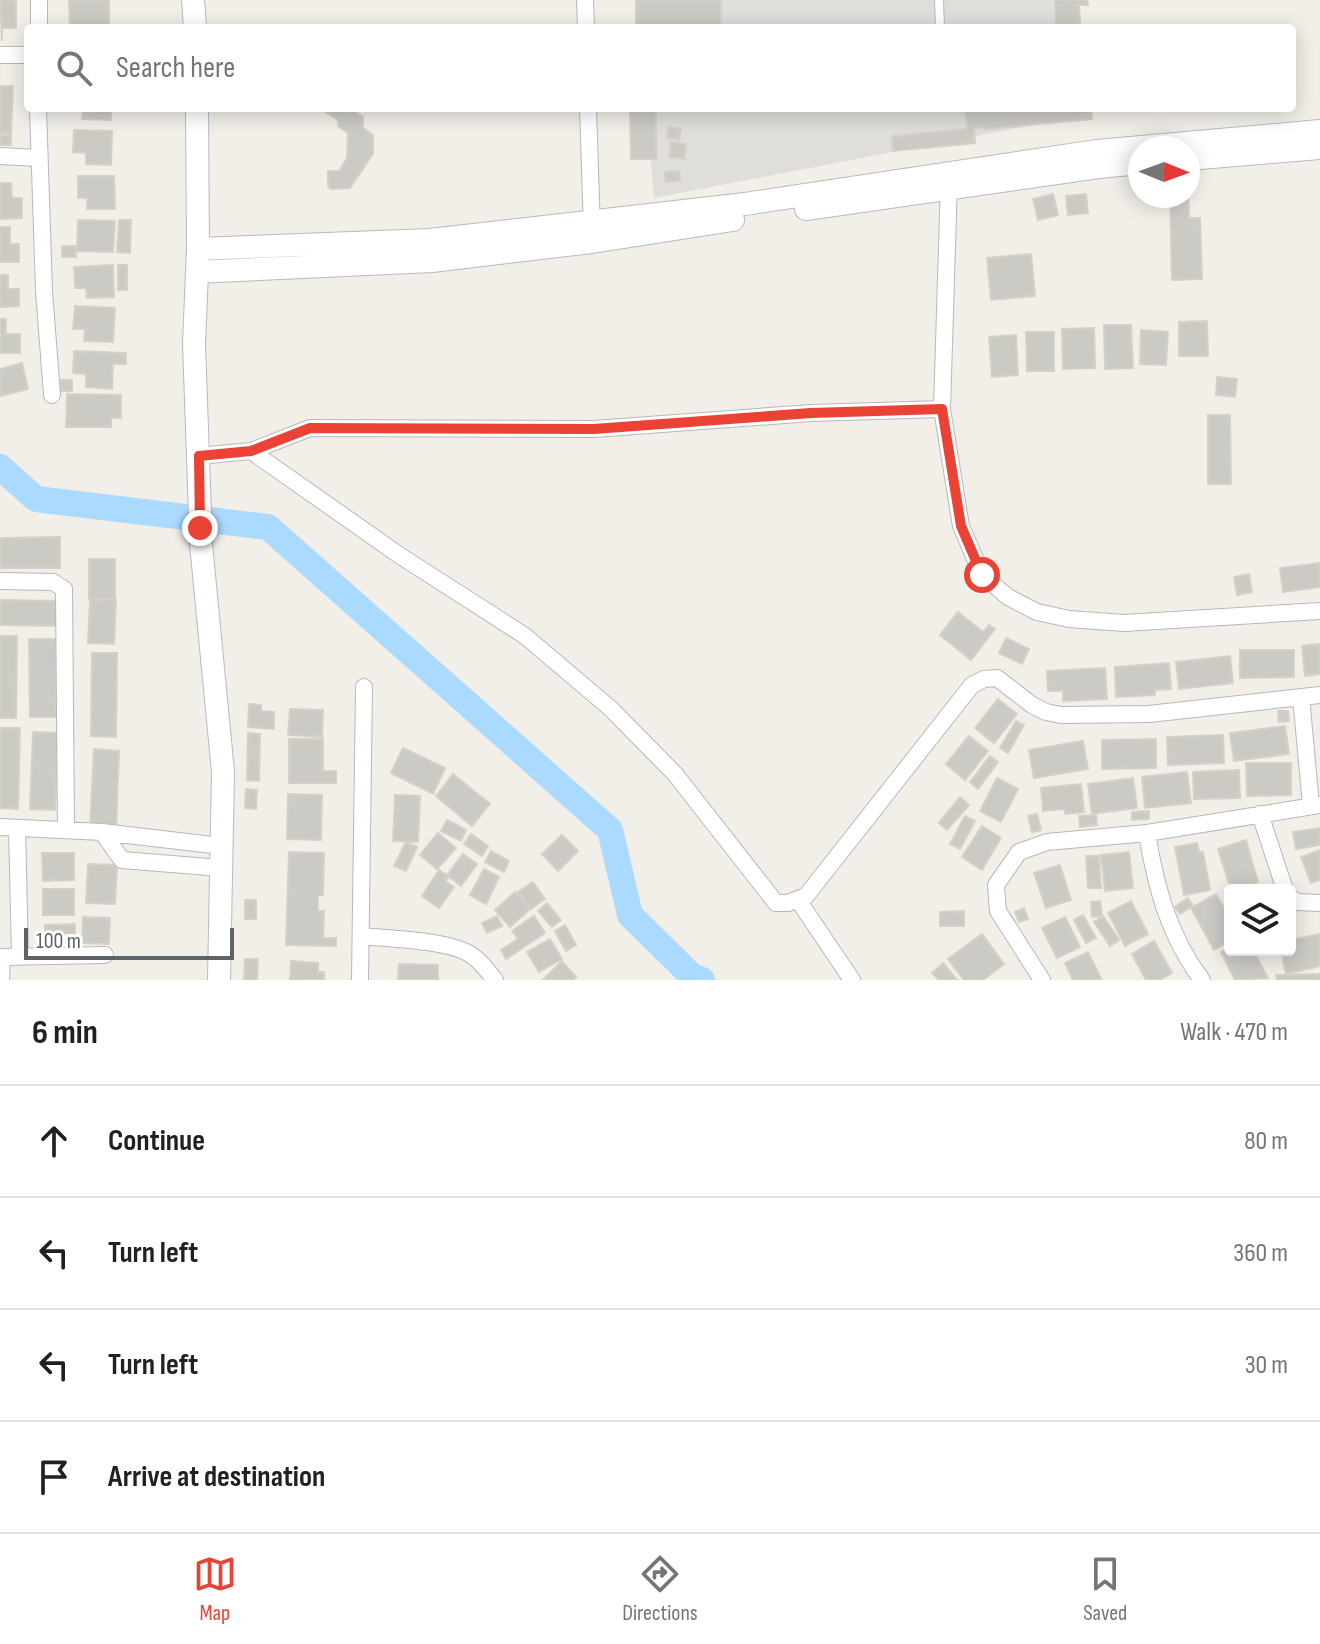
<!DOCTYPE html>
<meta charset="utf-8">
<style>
:root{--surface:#fff;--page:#f6f6f6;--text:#202124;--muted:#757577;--line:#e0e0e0;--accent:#ea4335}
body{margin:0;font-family:"Sofia Sans Condensed",sans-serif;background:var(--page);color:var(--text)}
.controls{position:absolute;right:24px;bottom:24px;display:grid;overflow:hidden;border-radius:8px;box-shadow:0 4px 20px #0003}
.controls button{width:72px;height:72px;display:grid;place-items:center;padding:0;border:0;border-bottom:2px solid var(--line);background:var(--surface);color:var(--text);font:40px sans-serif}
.compass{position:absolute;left:1128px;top:136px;width:72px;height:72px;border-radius:50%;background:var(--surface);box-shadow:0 4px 20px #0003;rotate:91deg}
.scale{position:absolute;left:24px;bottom:20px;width:210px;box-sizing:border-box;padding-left:8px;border:4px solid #5f6368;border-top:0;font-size:22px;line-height:28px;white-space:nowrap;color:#5f6368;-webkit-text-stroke:6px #fff;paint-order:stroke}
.stop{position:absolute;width:24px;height:24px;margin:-18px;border:6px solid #ea4335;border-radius:50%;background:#fff}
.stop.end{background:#ea4335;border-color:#fff;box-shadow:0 2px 8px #0008}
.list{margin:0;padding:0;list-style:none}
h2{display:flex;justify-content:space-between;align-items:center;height:104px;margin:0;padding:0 32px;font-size:34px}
h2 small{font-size:26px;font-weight:400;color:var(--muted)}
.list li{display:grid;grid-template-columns:52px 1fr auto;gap:24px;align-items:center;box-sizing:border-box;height:112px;padding:0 32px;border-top:2px solid var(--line)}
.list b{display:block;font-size:30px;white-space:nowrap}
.list em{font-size:26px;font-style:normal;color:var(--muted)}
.icon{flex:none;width:44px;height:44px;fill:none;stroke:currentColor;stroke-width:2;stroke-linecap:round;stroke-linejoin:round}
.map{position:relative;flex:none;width:1320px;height:980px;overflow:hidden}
.search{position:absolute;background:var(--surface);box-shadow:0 4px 20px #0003;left:24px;right:24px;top:24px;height:88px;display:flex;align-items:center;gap:20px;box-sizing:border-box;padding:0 28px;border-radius:8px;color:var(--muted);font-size:30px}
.sheet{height:552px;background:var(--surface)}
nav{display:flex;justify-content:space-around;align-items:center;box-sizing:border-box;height:112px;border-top:2px solid var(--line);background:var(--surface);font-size:22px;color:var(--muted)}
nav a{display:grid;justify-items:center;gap:4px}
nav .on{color:var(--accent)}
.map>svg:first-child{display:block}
.industrial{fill:#e0deda}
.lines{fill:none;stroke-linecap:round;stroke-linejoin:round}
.river{stroke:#aadaff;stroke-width:26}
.building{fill:#cccac5;stroke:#d6d1c6;stroke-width:2}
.lane-casing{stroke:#b5b8bc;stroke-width:10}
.street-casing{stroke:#b5b8bc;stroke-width:18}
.secondary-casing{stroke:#b6babf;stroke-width:24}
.lane{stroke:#fff;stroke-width:8}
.street{stroke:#fff;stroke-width:16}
.secondary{stroke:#fff;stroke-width:22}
.route{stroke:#ea4335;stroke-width:10}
</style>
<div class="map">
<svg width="1320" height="980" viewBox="0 0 1320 980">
<rect width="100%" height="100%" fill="#f1efe8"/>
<path class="industrial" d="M637,0h428l1,28h-427z
M646,108h422l1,10 -415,80z"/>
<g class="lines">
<path class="river" d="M0,467l36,32 232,28 342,303 20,85 61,60 11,5"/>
</g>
<path class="building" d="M0,0h16v28h-14v13z
M69,0h40v28h-39z
M636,0h85v28h-85z
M1055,0h32l1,5h-9l1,18 -24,2z
M0,86h13l-2,48 -11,-1z
M71,108h40v12l-29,-1 1,-9z
M281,108h69l13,9v11l10,7v19l-23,34 -19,1 -3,-3v-15h11l8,-13 1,-25 -10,-7v-6l-14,-9h-40z
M630,108h26v51h-25z
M965,108h126l1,11 -107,10v-2l-11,1 1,15 -82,8 -1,-15 75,-7z
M669,127l12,2 -2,11 -12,-2z
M74,130l38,1 -1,34 -25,-1v-11l-13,-1z
M0,135l11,1v9h-11z
M671,142l15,2 -1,15 -16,-2z
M679,171l1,10 -15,1v-10z
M78,176h36l1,33h-28v-11h-9z
M0,183h11l1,15h10v20l-22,1z
M1188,186l1,32h11l2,61 -30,1 -2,-84h18z
M1053,194l5,21 -20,5 -5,-21z
M1086,194l2,19 -20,2 -2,-19z
M78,220l37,1 -2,31 -36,-1z
M119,220h12l-1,33 -13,-1z
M0,227h10v17h9v18h-19z
M62,246h14v11h-14z
M1031,254l4,42 -44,4 -4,-42z
M113,265l1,32 -27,1 -1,-10h-11l-1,-21z
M118,265h9v25h-9z
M0,275h8v14h11v17l-19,1z
M75,306l40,2 -2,34 -29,-1 1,-12h-12z
M0,319h6v15h14v19h-20z
M1207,321l1,35h-29v-34z
M1104,325h27l2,43 -28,1z
M1094,328l1,40 -32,1 -1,-40z
M1141,330l27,2 -2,33 -26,-1z
M1026,332h28v39h-27z
M1016,335l2,40 -26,2 -3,-40z
M74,351l52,2v11h-13l-1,25 -26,-2v-13l-13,-1z
M22,363l6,26 -28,7v-27z
M1217,377l20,2 -2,18 -19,-2z
M61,380h11v11h-11z
M67,394l54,1v23h-10v9h-45z
M1208,415h22l1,69h-23z
M60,537v31h-60v-30z
M89,559h26v40h-26z
M1320,563v24l-37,5 -3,-24z
M1249,574l3,18 -15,3 -3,-18z
M90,599l26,1 -2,44 -26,-1z
M0,600l60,1 -1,25 -59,-1z
M958,612l25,20 6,-7 6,4 -24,31 -31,-25z
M0,636h17l-1,82h-16z
M1006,638l23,11 -7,15 -23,-11z
M29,639h27v78h-26z
M1320,644v30l-15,2 -3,-30z
M1240,650h54v27l-54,1z
M92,653h25l-1,84 -25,-1z
M1230,656l3,27 -54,6 -3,-27z
M1169,663l2,26 -16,1v5l-39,2 -1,-30z
M1105,668l2,31 -44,2v-10h-15l-1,-20z
M998,699l19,15 -23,29 -19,-15z
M249,704l12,1v6l13,1v17l-26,-2z
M290,709l33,1 -1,27 -34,-2z
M1278,711h10l1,10 -10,1z
M1016,721l8,4 -16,28 -8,-5z
M1285,726l4,28 -55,7 -4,-28z
M0,728h20l-2,81 -18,-1z
M33,732l25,1 -3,77 -25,-1z
M248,733l12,1 -1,47 -12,-1z
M1223,735l1,28 -56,2 -1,-28z
M969,736l19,15 -23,29 -19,-16z
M289,739h34v32h13v12h-47z
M1156,739v29l-54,1v-29z
M1083,741l5,28 -54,9 -5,-28z
M403,748l42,20 -12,26 -42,-21z
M94,749l25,2 -3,80 -26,-1z
M990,756l8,6 -20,27 -8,-7z
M1246,763h45v32l-44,1z
M1239,770l1,28 -46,1 -1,-27z
M1187,772l4,31 -46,5 -3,-31z
M453,774l37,30 -18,22 -36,-30z
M997,778l21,11 -17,33 -21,-11z
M1133,778l4,30 -45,6 -4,-30z
M1081,784l3,28 -19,2v-5l-22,2 -2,-23z
M246,789l11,1 -1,19 -11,-1z
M288,794l34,1 -1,45 -34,-1z
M395,795l25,1 -2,46 -25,-1z
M960,797l9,8 -22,25 -8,-7z
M1149,811v8l-17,1v-8z
M1037,814l4,16 -9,2 -4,-16z
M1096,815l1,10 -17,2 -1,-11z
M965,816l10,5 -15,28 -10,-5z
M447,820l19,10 -5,11 -20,-10z
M982,826l19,12 -19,32 -20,-13z
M1320,828v17l-24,4 -3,-17z
M438,833l18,15 -19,21 -17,-14z
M471,834l17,12 -6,10 -18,-12z
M562,835l16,16 -20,20 -16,-17z
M1246,840l12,42 -27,8 -13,-41z
M406,842l11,5 -11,24 -12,-5z
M1197,843l2,9h4l7,38 -26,5 -9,-48z
M1320,850v30l-9,3 -10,-26z
M491,851l18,10 -5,11 -19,-10z
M289,852l35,1 -1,42h-5v16h6l-1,27h13v8l-50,-1z
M1129,852l4,36 -28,3 -4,-36z
M42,853h32v27l-31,1z
M463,854l14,10 -16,22 -14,-11z
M1086,856h13l2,32h-13z
M88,864l29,1 -2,39 -29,-1z
M1060,865l11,35 -25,8 -12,-35z
M484,869l15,8 -13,27 -16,-9z
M439,870l10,7 -4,4 9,6 -15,21 -17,-12z
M533,882l12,17 -14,10 -13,-17z
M43,889h31v26h-31z
M515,892l15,17 -20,18 -15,-17z
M1216,894l14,25v22l-16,9 -23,-42z
M1188,898l5,8 -13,8 -5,-7z
M245,900h11v19h-11z
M1100,901l2,15 -10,1 -1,-15z
M1131,901l17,33 -23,12 -17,-33z
M547,903l14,17 -9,7 -14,-16z
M1024,908l4,11 -9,3 -4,-10z
M964,911v15h-24v-14z
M1083,915l13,23 -10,5 -12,-23z
M497,916l5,10 -15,7 -5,-10z
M534,916l11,17 -39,26 -5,-9 17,-11 -6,-8z
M1103,916l16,24 -9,6 -16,-24z
M83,917l27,1 -1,26 -27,-1z
M1065,917l15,30 -23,11 -15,-30z
M75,924v26l-30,1v-26z
M565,925l11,20 -10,6 -11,-20z
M982,934l22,30 -21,16h-19l-16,-21z
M1320,934v32l-34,8 -5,-24h9v-10z
M550,939l12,20 -23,13 -12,-20z
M1154,941l18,32 -12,7h-14l-14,-26z
M1230,947v3h23l15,28 -33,2 -14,-28z
M1088,952l14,28h-29l-8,-17z
M245,959h13l-1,21h-13z
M291,961l27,2v9h6v8h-34z
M562,961l14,16 -3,3h-30z
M943,963l14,17h-18l-7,-7z
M399,964l39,1v15h-40z
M1320,974v6h-43l-1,-5z"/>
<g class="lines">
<g class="lane-casing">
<path id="lane" d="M939,0l1,28"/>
</g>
<g class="street-casing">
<path id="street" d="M585,0l1,28
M39,28v-28
M0,55h28
M38,108l6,183 8,104
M588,108l4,122
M0,156l38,2
M949,181l-7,228 19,117 21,49 26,22 29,15 32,7 55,4 196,-12
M251,451l59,-23 284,1 217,-16 131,-4
M199,456l52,-5 148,104 126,81 85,72 65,66 101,129h12l18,-7 166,-211 12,-6 13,-1 35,27 14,7 15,3 88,-1 171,-19
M0,581l53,1 11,7 2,241
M1301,697l10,108
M1260,814l25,76
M0,827l102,5 119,14
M17,828l3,128
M102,832l20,28 99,8
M1147,833c9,55 22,103 55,147
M1290,897l7,5 23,1
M798,900l54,80
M361,936c28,3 83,4 107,17 11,6 19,17 27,27
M1,980l1,-23 103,-2
M360,980l4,-293
M1042,980l-44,-69 -2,-26 23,-33 28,-10 100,-9 173,-28"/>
</g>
<g class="secondary-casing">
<path id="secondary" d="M193,0l2,28
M197,108l1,141 -4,94 7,201 22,228 -4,208
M1188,159l132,-11
M806,209l293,-42 41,-4
M198,249l232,-9 315,-36 352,-53 223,-20
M197,272l235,-11 160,-19 141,-22"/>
</g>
<use href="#lane" class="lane"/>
<use href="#street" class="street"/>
<use href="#secondary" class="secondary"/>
</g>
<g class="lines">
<path class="route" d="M200,528l-1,-72 52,-5 59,-23 284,1 217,-16 131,-4 19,117 21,49"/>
</g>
</svg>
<div class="controls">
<button><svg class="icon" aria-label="layers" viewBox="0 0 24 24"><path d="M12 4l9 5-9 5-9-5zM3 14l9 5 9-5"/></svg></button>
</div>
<svg class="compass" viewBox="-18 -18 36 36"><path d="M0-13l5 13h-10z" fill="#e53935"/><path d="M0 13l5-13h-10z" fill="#757577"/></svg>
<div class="scale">100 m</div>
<div class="stop" style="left:982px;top:575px"></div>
<div class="stop end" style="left:200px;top:528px"></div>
<div class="search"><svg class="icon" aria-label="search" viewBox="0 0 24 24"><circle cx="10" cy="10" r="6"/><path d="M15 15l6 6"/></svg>Search here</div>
</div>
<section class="sheet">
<h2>6 min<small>Walk · 470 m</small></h2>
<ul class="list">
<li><svg class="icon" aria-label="ahead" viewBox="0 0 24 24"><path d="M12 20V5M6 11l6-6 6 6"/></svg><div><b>Continue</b></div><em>80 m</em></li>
<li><svg class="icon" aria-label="left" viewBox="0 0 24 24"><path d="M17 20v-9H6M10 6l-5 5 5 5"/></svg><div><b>Turn left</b></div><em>360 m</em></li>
<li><svg class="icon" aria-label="left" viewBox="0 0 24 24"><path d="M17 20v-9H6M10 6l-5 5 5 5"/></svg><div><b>Turn left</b></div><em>30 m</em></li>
<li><svg class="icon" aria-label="arrive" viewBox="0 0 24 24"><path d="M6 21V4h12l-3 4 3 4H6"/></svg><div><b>Arrive at destination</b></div></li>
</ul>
</section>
<nav>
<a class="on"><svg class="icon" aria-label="map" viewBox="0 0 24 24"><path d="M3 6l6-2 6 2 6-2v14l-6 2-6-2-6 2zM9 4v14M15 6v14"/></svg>Map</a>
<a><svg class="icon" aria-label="directions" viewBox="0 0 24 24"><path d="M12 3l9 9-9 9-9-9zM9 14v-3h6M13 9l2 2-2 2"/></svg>Directions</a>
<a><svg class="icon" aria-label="saved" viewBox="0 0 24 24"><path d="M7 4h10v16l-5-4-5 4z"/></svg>Saved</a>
</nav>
